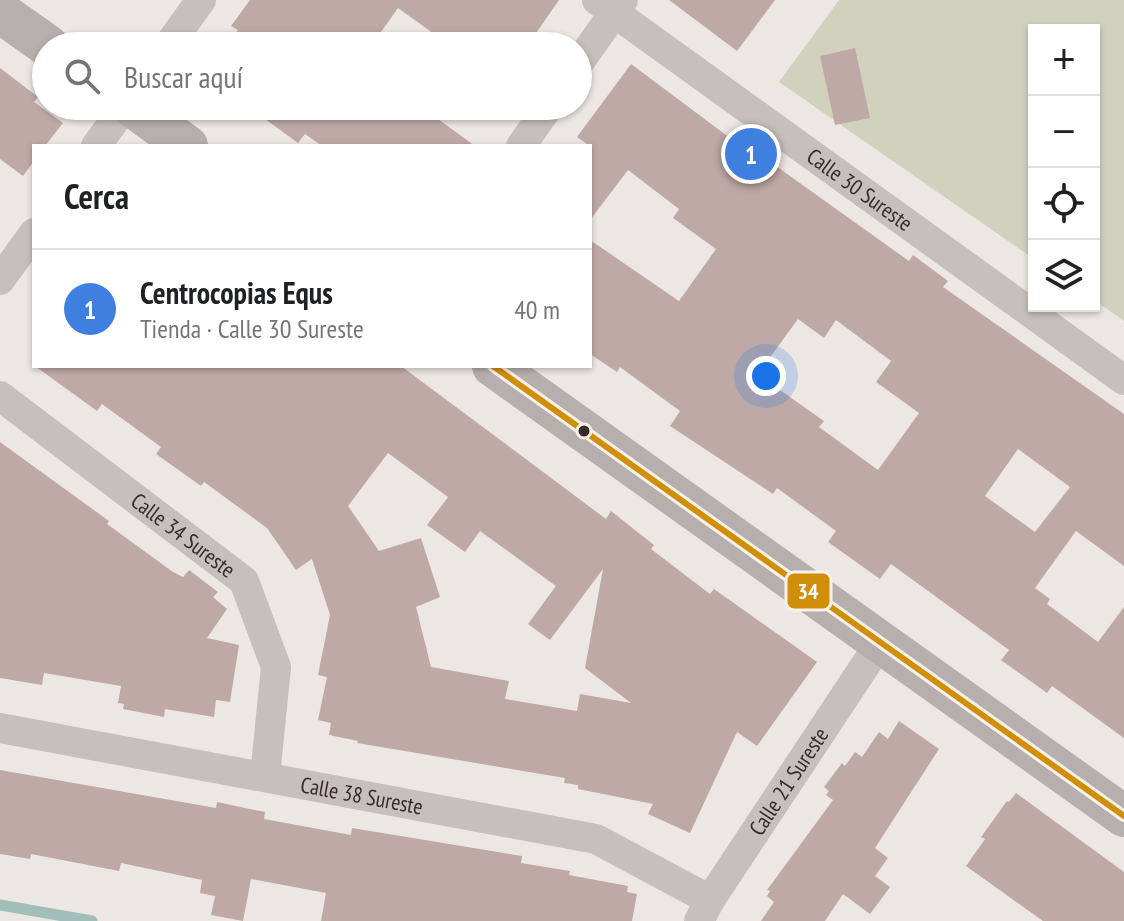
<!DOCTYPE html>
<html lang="es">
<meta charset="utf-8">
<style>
:root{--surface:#fff;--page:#f2f2f2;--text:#202124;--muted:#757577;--line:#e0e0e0;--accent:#b45309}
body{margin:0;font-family:"PT Sans Narrow",sans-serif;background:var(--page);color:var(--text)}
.controls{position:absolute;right:24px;top:24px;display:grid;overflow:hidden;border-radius:0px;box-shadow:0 2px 6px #0004}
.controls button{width:72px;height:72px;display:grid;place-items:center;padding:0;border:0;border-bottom:2px solid var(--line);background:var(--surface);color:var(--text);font:40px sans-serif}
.you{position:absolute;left:766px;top:376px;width:28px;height:28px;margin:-20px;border:6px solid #fff;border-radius:50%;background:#1a73e8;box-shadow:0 0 0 12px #1a73e833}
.badge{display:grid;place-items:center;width:52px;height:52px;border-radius:50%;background:var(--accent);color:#fff;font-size:26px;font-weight:700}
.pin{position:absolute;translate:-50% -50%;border:4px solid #fff;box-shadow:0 2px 8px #0006}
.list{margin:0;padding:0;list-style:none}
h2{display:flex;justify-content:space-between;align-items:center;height:104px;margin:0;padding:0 32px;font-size:34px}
h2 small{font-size:26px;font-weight:400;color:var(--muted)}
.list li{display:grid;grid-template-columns:52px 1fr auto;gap:24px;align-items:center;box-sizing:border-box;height:120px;padding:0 32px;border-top:2px solid var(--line)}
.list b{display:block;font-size:30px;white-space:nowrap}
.list p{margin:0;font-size:26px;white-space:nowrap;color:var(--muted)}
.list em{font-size:26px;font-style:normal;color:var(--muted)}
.icon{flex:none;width:44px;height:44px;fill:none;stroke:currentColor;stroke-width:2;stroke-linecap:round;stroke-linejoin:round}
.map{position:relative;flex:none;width:1124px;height:921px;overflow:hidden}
.search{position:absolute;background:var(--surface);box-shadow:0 2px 6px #0004;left:32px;top:32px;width:560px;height:88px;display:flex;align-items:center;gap:20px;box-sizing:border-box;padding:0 28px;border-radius:44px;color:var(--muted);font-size:30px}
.panel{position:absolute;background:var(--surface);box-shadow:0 2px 6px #0004;left:32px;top:144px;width:560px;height:224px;border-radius:0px}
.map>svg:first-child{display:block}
.green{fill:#d1d2be}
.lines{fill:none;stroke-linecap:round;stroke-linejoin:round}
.stream{stroke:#a1beb9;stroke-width:11}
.building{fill:#bfa9a6;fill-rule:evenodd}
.street{stroke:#c6bfbc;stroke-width:30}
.secondary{stroke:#b7afad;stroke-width:42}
.bus-1-casing{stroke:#f9f1eb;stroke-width:12}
.bus-1{stroke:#d18e08;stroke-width:6}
.bus-dot{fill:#372c2a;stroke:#f9f1eb;stroke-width:3}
.labels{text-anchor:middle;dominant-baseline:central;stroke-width:6;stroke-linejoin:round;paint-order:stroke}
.street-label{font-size:22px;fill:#372c2a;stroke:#f9f1eb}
.line-badge{stroke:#f9f1eb;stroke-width:3}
.badge-label{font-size:22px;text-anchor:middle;font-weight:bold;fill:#fff}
</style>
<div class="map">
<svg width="1124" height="921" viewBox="0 0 1124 921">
<rect width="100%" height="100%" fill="#ede7e3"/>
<path class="green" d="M839,0h285v321l-30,-21v-270h-60v229l-255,-177z"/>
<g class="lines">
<path class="stream" d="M0,905l92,16"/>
</g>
<path class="building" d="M250,0h309l-32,46h-76l-53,-38 -27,38h-14l-18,-13 -9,13h-104l12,-16 -7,-4z
M669,0h106l-38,51z
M855,48l15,70 -35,7 -15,-69z
M631,64l99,74 5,-7 44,31 -3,4 133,95 4,-6 35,26 -5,6 181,127v152l-48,-35 -41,57 15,11 -3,5 51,38 26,-35v131l-72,-52 -5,7 -46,-33 8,-10 -118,-86 -11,15 -52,-37 8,-11 -59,-43 -4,6 -103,-68 10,-15 -60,-44 -3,5 -27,-18v-114l89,61 37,-52 -43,-31 6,-9 -51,-39 -38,50v-74l-13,-9zM798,319l26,19 12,-18 55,41 -15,21 43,31 -41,57 -59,-43 5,-6 -54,-38 2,-3 -12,-9zM1018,449l52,38 -35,45 -50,-36z
M0,68l38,29 -4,5 29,21 -18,23h-11v15l-11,15 -23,-17z
M247,106h173l55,40h-153l-17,-12 -7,9z
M35,366h366l205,153 5,-8 43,34 -3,4 59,45 4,-5 103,73 -60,84 -20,-14 -47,101 -42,-19 5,-10 -75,-15v-4l-14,-2 1,-5 -208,-35 1,-2 -29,-6 2,-12 -13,-3 9,-43 -9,-2 12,-60 -18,-56 -16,11 -29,-42 -63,-46 -3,4 -45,-32 5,-7 -59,-43 -5,7zM388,453l60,44 -21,28 38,27 15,-21 76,55 -28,38 22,16 53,-71 -18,99 46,35 -51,-9 -3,17 -72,-12 4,-18 -78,-14 -15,-60 24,-10 -19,-59 -42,13 -31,-45z
M0,442l109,79 -2,3 66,48 10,5 6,-7 29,22 -5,5 14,12 -20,29 32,7 -9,57 -14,-2 -2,17 -49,-8 -1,8 -41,-8 1,-5 -6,-1 3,-17 -77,-13 -2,12 -42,-7z
M899,721l40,28 -64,99 13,10 -13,18 15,11 -20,27 -27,-20 -18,27h-64l13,-19 -7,-6 3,-5 -3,-1 66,-90 -7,-5 3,-4 -5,-4 18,-24 3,3 10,-14 7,5 17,-25 9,7z
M0,770l216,38 1,-6 48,10 -1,7 87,16 1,-7 170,28 -1,7 49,8 -1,4 59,11 -1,6 10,2 -5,27h-311l5,-28 -75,-14 -8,42 -32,-6 4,-19 -15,-3 2,-13 -81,-17 -2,8 -88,-17 -1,5 -30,-5z
M1016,793l108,79v49h-81l-77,-55 19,-27 -4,-2 26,-36 2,1z"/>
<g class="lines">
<g class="street">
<path id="s1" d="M597,0l527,380"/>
<path d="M168,46l33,-46"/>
<path d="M578,64l45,-64"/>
<path d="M96,146l29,-40"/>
<path d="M521,146l28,-40"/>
<path d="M0,280l34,-47"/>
<path id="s2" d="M0,396l244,185 32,86 -11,109"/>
<path id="s3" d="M0,728l596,111 114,61"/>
<path id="s4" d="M699,921l11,-21 170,-257"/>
</g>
<path class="secondary" d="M0,12l48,34
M132,106l55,40
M493,366l631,450"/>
<g class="bus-1-casing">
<path id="bus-1" d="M493,366l631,450"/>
</g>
<use href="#bus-1" class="bus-1"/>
</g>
<circle class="bus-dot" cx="584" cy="431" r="7"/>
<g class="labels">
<g class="street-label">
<text stroke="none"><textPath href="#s1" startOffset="324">Calle 30 Sureste</textPath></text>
<text stroke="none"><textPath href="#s2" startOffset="230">Calle 34 Sureste</textPath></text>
<text stroke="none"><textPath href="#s4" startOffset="166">Calle 21 Sureste</textPath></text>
<text stroke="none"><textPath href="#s3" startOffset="368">Calle 38 Sureste</textPath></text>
</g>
</g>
<rect class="line-badge" x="786" y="572" width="45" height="38" rx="8" fill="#d18e08"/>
<g class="badge-label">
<text x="808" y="599">34</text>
</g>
</svg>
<div class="controls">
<button>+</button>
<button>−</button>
<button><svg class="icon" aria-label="locate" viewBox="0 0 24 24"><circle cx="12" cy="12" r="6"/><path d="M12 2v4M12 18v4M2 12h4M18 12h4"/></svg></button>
<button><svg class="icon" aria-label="layers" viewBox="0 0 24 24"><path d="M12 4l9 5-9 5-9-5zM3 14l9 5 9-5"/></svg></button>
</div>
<div class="you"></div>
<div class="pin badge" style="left:751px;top:154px;background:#3f7fe0">1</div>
<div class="search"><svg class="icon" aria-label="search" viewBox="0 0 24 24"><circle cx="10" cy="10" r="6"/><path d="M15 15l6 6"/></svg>Buscar aquí</div>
<section class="panel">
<h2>Cerca<small></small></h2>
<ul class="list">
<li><span class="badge" style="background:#3f7fe0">1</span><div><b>Centrocopias Equs</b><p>Tienda · Calle 30 Sureste</p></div><em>40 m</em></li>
</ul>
</section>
</div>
